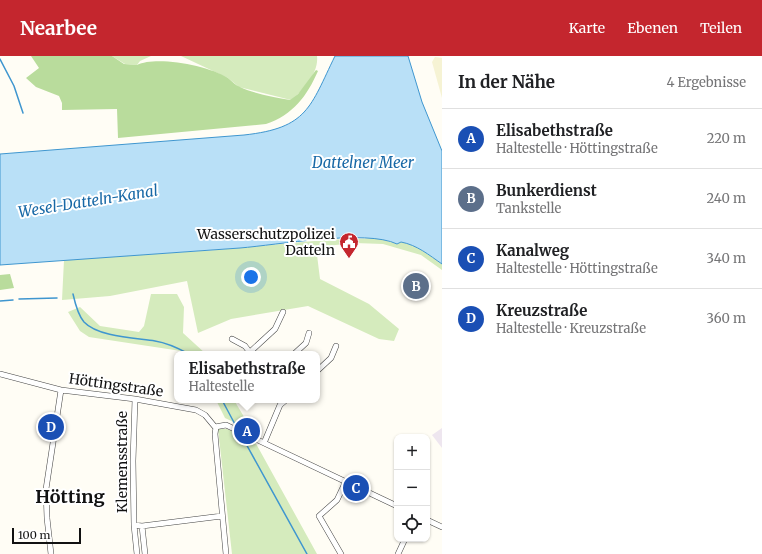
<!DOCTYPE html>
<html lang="de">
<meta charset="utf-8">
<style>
:root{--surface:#fff;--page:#f2f2f2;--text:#202124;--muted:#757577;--line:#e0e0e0;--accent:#c4262e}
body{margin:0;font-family:Merriweather,serif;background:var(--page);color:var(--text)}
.controls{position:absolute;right:12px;bottom:12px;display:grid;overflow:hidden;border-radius:8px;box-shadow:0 1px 3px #0004}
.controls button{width:36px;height:36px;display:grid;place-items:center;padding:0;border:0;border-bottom:1px solid var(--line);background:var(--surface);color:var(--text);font:20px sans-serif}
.scale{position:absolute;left:12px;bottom:10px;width:69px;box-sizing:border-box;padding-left:4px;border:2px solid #111;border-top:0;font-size:11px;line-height:14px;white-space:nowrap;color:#111;-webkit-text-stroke:3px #fff;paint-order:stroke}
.you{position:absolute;left:251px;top:221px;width:14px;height:14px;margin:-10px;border:3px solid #fff;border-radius:50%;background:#1a73e8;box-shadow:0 0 0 6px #1a73e833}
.badge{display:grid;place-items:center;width:26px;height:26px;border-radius:50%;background:var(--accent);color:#fff;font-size:13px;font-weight:700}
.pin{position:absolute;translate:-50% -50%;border:2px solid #fff;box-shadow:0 1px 4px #0006}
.popup{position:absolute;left:174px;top:295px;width:146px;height:52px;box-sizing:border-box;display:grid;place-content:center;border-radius:8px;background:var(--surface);filter:drop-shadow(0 1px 3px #0005);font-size:13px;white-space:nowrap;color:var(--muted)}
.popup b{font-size:15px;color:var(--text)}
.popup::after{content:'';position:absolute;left:50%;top:100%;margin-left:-8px;border:8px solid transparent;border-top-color:var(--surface)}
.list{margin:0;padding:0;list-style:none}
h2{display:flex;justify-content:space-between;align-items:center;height:52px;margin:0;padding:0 16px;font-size:17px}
h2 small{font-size:13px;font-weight:400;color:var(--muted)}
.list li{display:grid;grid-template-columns:26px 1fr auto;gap:12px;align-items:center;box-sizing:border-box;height:60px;padding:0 16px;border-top:1px solid var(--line)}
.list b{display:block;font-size:15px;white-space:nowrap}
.list p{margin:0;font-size:13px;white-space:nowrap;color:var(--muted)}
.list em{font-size:13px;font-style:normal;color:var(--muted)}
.icon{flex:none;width:22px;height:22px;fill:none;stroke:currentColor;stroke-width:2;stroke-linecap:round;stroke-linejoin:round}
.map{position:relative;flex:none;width:442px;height:498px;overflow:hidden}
header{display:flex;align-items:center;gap:24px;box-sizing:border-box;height:56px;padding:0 20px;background:var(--accent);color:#fff}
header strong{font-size:19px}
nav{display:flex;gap:22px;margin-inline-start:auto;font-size:14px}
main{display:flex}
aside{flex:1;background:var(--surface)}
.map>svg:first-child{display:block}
.industrial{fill:#eee6ef}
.farmland{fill:#f6f3d4}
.green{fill:#d5ebbd}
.forest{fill:#b9dc9c}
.water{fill:#b9e0f7;stroke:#3f96cf}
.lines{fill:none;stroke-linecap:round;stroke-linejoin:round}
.stream{stroke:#3f96cf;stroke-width:1.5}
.minor-casing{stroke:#444;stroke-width:6}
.minor{stroke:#fff;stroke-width:5}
.labels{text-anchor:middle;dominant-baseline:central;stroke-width:4;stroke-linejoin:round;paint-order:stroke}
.poi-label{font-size:14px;fill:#111;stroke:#fff;text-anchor:end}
.street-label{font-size:14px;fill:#111;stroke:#fff}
.water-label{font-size:15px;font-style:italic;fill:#1768a6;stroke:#fff}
.district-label{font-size:18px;font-weight:bold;fill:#111;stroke:#fff}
</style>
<header>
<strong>Nearbee</strong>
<nav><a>Karte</a><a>Ebenen</a><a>Teilen</a></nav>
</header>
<main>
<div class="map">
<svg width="442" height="498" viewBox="0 0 442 498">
<rect width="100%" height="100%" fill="#fffdf5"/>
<path class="industrial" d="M442,372v20l-10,-13z"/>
<path class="farmland" d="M435,1l7,1v40l-10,-36z"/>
<path class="green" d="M112,0h39l-11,5 -3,4 -12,-1z
M181,0h136c2,17 -14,34 -26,44l-52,-13 -11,-9z
M378,182l19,6 4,-2c16,3 28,13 41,22v6l-21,-15 -38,-11 -28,-1 -39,4 4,32 49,25 30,25 -5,12 -15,-2 -71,-33 -77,13 -33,14 -11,-52 -77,15 -48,4 2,-40 152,-10 109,-10z
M151,238h26l7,13 -1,26 23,21h-22l-3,-3 -92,-14 -9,-6 -12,-19 12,-5 20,19 39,6 5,-6z
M216,344h18l16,27 -4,1 -21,-10z
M218,373h9l27,11 63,114h-85z"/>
<path class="forest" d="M31,0h81l12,8 13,1c19,-9 70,0 91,13 4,3 7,7 12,9 15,7 34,10 50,13l8,-6 18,-24 2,1c-11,25 -25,44 -52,53l-148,14 -1,-29 -55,1v-7l-3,-7 -23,-9 -10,-9 13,-10z
M10,218l4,14 -14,2v-15z"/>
<path class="water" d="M335,0h73l14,46 20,49v113c-13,-9 -25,-19 -41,-22l-4,2c-31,-15 -120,1 -157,4 -80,6 -160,11 -240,17v-111l244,-19c64,-7 66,-28 91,-79z"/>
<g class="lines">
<path class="stream" d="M0,3l14,27 9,27
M73,238c2,9 5,21 11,28 14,15 52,16 71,19 13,2 23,7 34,13
M19,243l38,-1
M0,245l13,-1
M222,344l15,28
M240,377l67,121"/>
<g class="minor-casing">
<path id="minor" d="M232,283l13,7 6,8
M250,296l25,-23 8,-17
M294,298l12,-11 3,-10
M317,315l14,-13 5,-12
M0,318l61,16 74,9 61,11 9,5 10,12 11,-2 171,81
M135,343l-2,62 1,64 8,1 80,-10
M216,371l-1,7 11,120
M264,387l16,-38 6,-5
M427,464l15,7
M134,469l3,29
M142,470l3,28
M51,498l-4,-36 -1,-29 15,-99
M341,498l-22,-38 18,-16 9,-19
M398,498l7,-15"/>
</g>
<use href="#minor" class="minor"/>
</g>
<defs>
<g id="civic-pin" transform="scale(1)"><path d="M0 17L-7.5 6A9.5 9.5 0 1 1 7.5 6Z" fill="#c4262e" stroke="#fff"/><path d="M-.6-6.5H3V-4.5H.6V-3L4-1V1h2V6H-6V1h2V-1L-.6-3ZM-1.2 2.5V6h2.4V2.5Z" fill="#fff"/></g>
</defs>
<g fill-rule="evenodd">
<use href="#civic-pin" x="349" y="186"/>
</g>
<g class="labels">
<g class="poi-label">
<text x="335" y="178">Wasserschutzpolizei<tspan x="335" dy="16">Datteln</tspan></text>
</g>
<g class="street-label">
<text transform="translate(116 329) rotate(8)">Höttingstraße</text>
<text transform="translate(122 406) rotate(-90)">Klemensstraße</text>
</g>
<g class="water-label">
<text x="363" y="106">Dattelner Meer</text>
<text transform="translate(88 145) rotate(-9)">Wesel-Datteln-Kanal</text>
</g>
<g class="district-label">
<text x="70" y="440">Hötting</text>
</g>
</g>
</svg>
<div class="controls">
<button>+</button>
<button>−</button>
<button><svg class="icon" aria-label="locate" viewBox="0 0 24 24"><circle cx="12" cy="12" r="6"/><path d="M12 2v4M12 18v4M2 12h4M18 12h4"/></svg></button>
</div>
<div class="scale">100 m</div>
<div class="you"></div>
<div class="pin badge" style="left:247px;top:375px;background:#1a4fb4">A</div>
<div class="popup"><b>Elisabethstraße</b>Haltestelle</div>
<div class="pin badge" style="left:416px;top:230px;background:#5c6f8a">B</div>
<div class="pin badge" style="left:356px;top:432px;background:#1a4fb4">C</div>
<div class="pin badge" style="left:51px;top:371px;background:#1a4fb4">D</div>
</div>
<aside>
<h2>In der Nähe<small>4 Ergebnisse</small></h2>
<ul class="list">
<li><span class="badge" style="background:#1a4fb4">A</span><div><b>Elisabethstraße</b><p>Haltestelle · Höttingstraße</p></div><em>220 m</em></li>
<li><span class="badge" style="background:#5c6f8a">B</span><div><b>Bunkerdienst</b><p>Tankstelle</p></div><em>240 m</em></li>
<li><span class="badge" style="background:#1a4fb4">C</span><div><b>Kanalweg</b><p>Haltestelle · Höttingstraße</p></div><em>340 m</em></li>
<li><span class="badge" style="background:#1a4fb4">D</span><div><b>Kreuzstraße</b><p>Haltestelle · Kreuzstraße</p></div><em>360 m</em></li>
</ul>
</aside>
</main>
